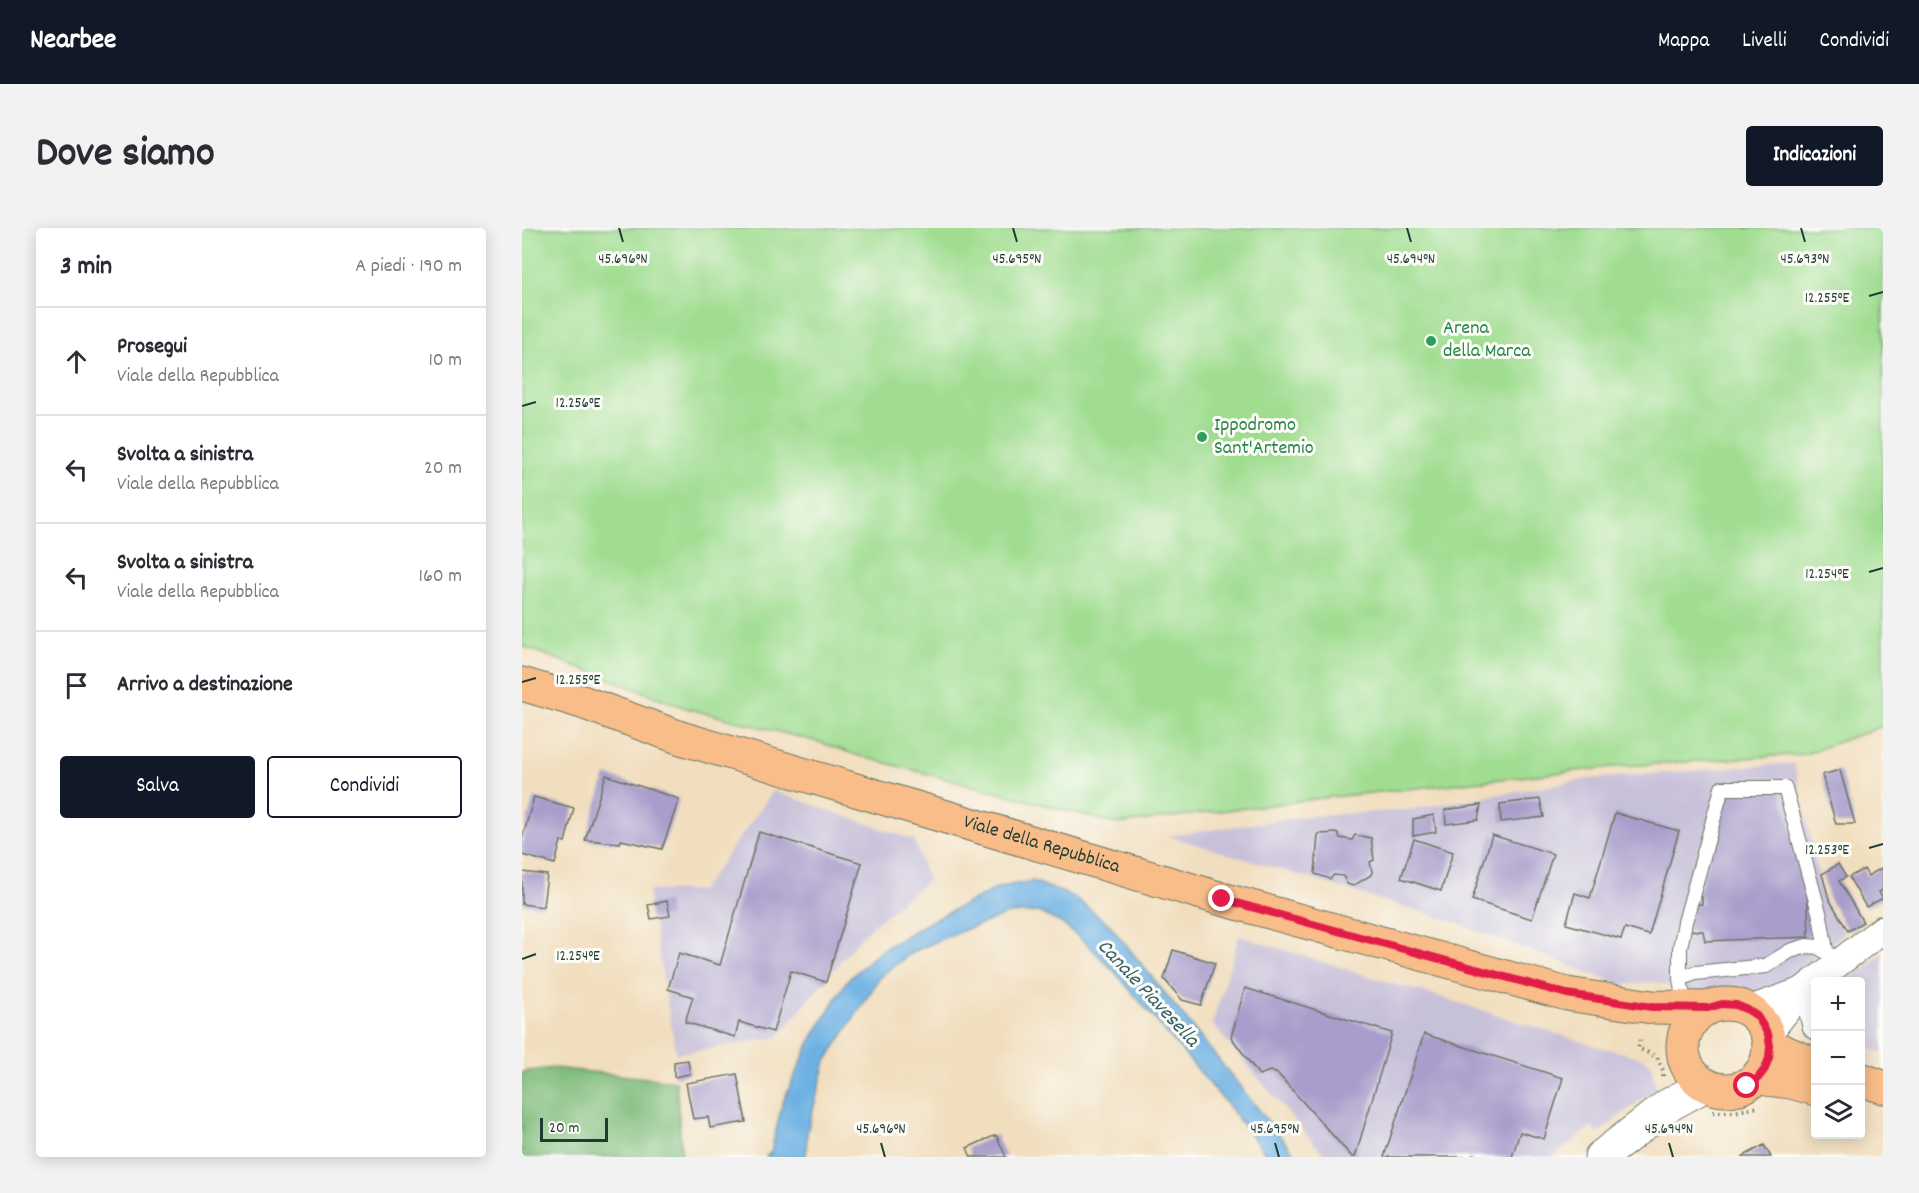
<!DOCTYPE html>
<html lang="it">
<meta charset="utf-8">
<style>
:root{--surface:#fff;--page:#f2f2f3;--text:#2b2b33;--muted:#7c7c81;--line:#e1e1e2;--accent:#111827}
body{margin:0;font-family:Dekko,sans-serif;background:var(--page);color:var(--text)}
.controls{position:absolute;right:18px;bottom:18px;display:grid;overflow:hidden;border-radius:6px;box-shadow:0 3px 15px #0003}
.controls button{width:54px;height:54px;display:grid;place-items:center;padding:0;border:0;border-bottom:2px solid var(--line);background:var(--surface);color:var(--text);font:30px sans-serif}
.scale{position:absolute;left:18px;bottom:15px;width:68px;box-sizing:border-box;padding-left:6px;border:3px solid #1f3d34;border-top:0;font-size:16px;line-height:21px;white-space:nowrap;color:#1f3d34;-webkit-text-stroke:4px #fdfcf7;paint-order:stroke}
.stop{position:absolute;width:18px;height:18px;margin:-14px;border:4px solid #e11d48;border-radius:50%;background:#fff}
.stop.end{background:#e11d48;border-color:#fff;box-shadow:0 2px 6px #0008}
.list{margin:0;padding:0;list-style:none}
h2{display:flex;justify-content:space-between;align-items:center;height:78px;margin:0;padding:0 24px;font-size:26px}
h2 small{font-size:20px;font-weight:400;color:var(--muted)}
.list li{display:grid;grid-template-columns:39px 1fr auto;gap:18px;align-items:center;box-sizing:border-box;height:108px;padding:0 24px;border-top:2px solid var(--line)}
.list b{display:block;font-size:22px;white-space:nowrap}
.list p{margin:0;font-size:20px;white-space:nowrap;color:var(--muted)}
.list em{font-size:20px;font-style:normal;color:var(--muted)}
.actions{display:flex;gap:12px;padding:18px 24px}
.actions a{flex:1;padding:14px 0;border:2px solid var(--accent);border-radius:6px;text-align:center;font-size:21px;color:var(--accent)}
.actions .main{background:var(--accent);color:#fff}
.icon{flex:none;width:33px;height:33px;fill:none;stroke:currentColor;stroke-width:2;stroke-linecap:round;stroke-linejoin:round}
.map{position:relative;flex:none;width:1361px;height:929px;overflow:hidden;border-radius:6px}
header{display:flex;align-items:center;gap:36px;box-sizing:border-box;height:84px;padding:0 30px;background:var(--accent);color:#fff}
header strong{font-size:28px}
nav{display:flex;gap:33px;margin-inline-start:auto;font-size:21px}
.intro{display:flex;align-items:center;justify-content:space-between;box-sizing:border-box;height:144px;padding:0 36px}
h1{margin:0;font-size:42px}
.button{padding:15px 27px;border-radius:6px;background:var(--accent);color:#fff;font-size:21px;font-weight:700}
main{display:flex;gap:36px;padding:0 36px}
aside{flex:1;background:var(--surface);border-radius:6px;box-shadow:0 3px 15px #0003}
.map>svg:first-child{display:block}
.industrial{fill:#c7c0d9}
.green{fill:#a0dd91;stroke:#608d62;stroke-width:1.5}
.forest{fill:#80bc7b;stroke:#507c58;stroke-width:1.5}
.water{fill:#6db1e3;stroke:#46778c;stroke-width:1.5}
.building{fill:#a99dcb}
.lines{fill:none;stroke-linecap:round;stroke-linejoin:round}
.service-casing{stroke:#687564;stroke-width:16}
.minor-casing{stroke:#687564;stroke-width:29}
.tertiary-casing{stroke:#687564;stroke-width:35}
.primary-casing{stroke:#687564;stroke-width:35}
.path{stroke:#687564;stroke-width:4;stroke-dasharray:1.5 4.5;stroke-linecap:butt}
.service{stroke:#fff;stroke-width:14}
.minor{stroke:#fff;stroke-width:27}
.tertiary{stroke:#fff;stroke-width:33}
.primary{stroke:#f8bd89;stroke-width:33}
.route{stroke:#e11d48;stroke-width:8}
.ticks{fill:none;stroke:#1f3d34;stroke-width:2}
.leisure-dot{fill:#2e9e5b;stroke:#fdfcf7;stroke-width:2}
.labels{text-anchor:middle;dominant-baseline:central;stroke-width:6;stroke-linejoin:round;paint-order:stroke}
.leisure-label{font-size:20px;fill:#27864d;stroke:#fdfcf7;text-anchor:start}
.street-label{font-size:20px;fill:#1f3d34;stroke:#fdfcf7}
.water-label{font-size:21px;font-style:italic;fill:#366069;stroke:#fdfcf7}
.ticks-label{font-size:15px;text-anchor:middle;fill:#1f3d34;stroke:#fdfcf7;stroke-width:6;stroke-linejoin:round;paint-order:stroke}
</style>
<header>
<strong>Nearbee</strong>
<nav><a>Mappa</a><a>Livelli</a><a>Condividi</a></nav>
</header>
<div class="intro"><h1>Dove siamo</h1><a class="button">Indicazioni</a></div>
<main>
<aside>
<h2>3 min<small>A piedi · 190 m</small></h2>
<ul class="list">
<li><svg class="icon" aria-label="ahead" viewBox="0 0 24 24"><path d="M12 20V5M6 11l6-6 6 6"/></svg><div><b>Prosegui</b><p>Viale della Repubblica</p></div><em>10 m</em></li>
<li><svg class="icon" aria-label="left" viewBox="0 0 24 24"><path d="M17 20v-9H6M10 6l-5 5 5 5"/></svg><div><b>Svolta a sinistra</b><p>Viale della Repubblica</p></div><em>20 m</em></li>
<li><svg class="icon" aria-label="left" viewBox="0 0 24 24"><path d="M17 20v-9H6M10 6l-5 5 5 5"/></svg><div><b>Svolta a sinistra</b><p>Viale della Repubblica</p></div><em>160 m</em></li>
<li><svg class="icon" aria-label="arrive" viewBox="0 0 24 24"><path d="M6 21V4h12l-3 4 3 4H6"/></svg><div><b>Arrivo a destinazione</b></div></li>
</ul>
<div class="actions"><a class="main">Salva</a><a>Condividi</a></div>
</aside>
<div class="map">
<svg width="1361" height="929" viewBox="0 0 1361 929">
<rect width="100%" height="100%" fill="#fdfcf7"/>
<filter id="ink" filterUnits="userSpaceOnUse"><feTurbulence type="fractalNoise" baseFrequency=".0167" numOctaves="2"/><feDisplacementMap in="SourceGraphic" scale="12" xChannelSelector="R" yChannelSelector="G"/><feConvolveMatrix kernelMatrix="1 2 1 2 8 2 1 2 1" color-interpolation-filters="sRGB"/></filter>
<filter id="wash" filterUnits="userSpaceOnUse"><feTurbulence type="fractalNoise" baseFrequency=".008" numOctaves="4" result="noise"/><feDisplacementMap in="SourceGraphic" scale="24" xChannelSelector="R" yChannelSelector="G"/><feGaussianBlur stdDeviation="1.35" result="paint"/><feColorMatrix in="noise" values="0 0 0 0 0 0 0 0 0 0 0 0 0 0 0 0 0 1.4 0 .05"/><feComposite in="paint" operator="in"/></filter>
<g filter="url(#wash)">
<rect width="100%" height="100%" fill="#f1debe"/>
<path class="industrial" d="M1272,535l30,137 20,33 -26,21 -36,37 -25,3 -23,-6h-15l-21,5 -43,-11 -33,3 -171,-64 -283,-85 142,-20 96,-6 182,-31z
M251,563l141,49 14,40 -64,53 -86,104 -102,17 -28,-163 54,-1z
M717,708l158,49 24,6 165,52 59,16 6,5 5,24 -59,46 -6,-7 -38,30h-227l-114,-133z
M1361,725v100l-22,-8 -1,-63 -14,-1z"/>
<path class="green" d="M0,0h1361v498l-78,28 -183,12 -290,31 -215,27 -261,-69 -34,-12 -136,-35 -164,-62z"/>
<path class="forest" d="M31,840l123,13 6,76h-160v-85z"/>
<path class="water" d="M510,653l42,16 36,28 187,232h-29l-42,-54 -112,-132 -28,-28 -25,-20 -23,-11 -30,2 -62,23 -35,16 -30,23 -55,85 -19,71 -1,25h-40l5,-5 11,-48 28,-62 36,-60 32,-30 55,-32 67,-33z"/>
<g id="blocks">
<path class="building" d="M1318,542l15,54h-19l-14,-49z
M84,547l73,24 -17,50 -41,-9 -1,3 -35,-3z
M1257,561l28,92 2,56 -104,4 -2,-10 -16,-1 3,-25 12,-1v-7h-3l26,-106z
M12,569l40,11 -9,34 -4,-1 -6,23 -33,-9v-16z
M1018,571l4,18 -43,5 -1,-18z
M959,577l-3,15 -32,4 -1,-14z
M1093,585l64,18 -30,104 -24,-7 -4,11 -55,-15 9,-31 15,5z
M912,587l2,17 -23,4v-17z
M237,604l103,31 -36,119 -35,-11 -18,61 -34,-10 -4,15 -50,-15 8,-25 -25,-8 11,-36 41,12z
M816,605l2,5 12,2 3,-5 16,3 3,22 -4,2 2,10 -1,3 -18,11 -6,-2 -4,-8 -9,-1 -4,4 -15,-5 3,-40z
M970,607l61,19 -21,65 -60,-19z
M892,611l39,13 -12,39 -40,-13z
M1316,636l8,13 -7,4 24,41 -15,9 -19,-32 -7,-25z
M1361,639v23l-4,2 4,6 -17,9 -17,-30 15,-8 4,7z
M0,644l25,3 -4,32 -21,-3z
M145,673l3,15 -19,3 -3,-14z
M651,722l42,13 -14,42 -19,-5 -18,-21z
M723,760l147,45 -37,124h-3l-74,-83 -8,-3 -11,4 -28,-38z
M902,806l139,44 -19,61 -24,-7 -8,25h-31l-8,-3 -1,3h-88z
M166,832l2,14 -16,3v-15z
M215,846l9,48 -36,6 -2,-11 -15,2 -7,-36z
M474,907l10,22h-35l-4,-9z
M1242,917l7,12h-29z"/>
</g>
</g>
<g filter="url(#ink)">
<use href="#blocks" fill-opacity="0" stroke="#687564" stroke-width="1.5"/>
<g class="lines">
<g class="service-casing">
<path id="service" d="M1158,751v-31l5,-26 37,-134h63l35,128 6,34
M1163,780l-5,-29 15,-6 71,-7 24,-15 17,-5 11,1 13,8"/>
</g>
<g class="minor-casing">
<path id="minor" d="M1294,768l-3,17 3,13
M1226,782l54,-19
M1246,806l34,-43 81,-62"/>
</g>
<g class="tertiary-casing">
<path id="tertiary" d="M1079,929l66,-51 38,-21"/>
</g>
<g class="primary-casing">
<g id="primary">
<path id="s1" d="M0,456l60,18 99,36 541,161 345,95 85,13 56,1"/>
<circle cx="1204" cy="819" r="43"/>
<path d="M1248,818l46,19"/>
<path d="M1236,850l33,4 25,7"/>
<path d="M1338,851l23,8"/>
</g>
</g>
<path class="path" d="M1118,812l-2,8 19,9 6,13v6
M1191,884h20l26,-5"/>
<use href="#service" class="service"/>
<use href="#minor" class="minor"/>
<use href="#tertiary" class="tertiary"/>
<use href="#primary" class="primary"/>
</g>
</g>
<g class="lines" filter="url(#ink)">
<path class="route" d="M700,671l345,95 85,13 56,1 14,-4 14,1 12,5 9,6 11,18 2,12 -1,12 -4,11 -7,9 -11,8"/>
</g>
<path class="ticks" d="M97,0l4,14M491,0l4,14M885,0l4,14M1279,0l4,14M1347,68l14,-4M0,178l14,-4M1347,344l14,-4M0,454l14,-4M1347,620l14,-4M0,731l14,-5M359,915l4,14M753,915l4,14M1147,915l4,14"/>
<g class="leisure-dot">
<circle cx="909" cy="113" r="6"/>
<circle cx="680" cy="209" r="6"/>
</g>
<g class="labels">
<g class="leisure-label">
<text x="921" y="101">Arena<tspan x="921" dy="23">della Marca</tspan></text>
<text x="692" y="198">Ippodromo<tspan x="692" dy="23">Sant'Artemio</tspan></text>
</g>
<g class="street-label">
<text stroke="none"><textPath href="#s1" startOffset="544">Viale della Repubblica</textPath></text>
</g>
<g class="water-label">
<text transform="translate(625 766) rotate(47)">Canale Piavesella</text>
</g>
</g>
<g class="ticks-label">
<text x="101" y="35">45.696°N</text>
<text x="495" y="35">45.695°N</text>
<text x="889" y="35">45.694°N</text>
<text x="1283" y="35">45.693°N</text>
<text x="1305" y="74">12.255°E</text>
<text x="56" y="179">12.256°E</text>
<text x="1305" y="350">12.254°E</text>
<text x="56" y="456">12.255°E</text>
<text x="1305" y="626">12.253°E</text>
<text x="56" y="732">12.254°E</text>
<text x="359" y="905">45.696°N</text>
<text x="753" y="905">45.695°N</text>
<text x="1147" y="905">45.694°N</text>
</g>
</svg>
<div class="controls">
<button>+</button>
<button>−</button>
<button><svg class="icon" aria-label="layers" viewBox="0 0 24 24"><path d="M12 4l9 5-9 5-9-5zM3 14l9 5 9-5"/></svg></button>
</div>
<div class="scale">20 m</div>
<div class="stop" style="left:1225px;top:858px"></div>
<div class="stop end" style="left:700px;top:671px"></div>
</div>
</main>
